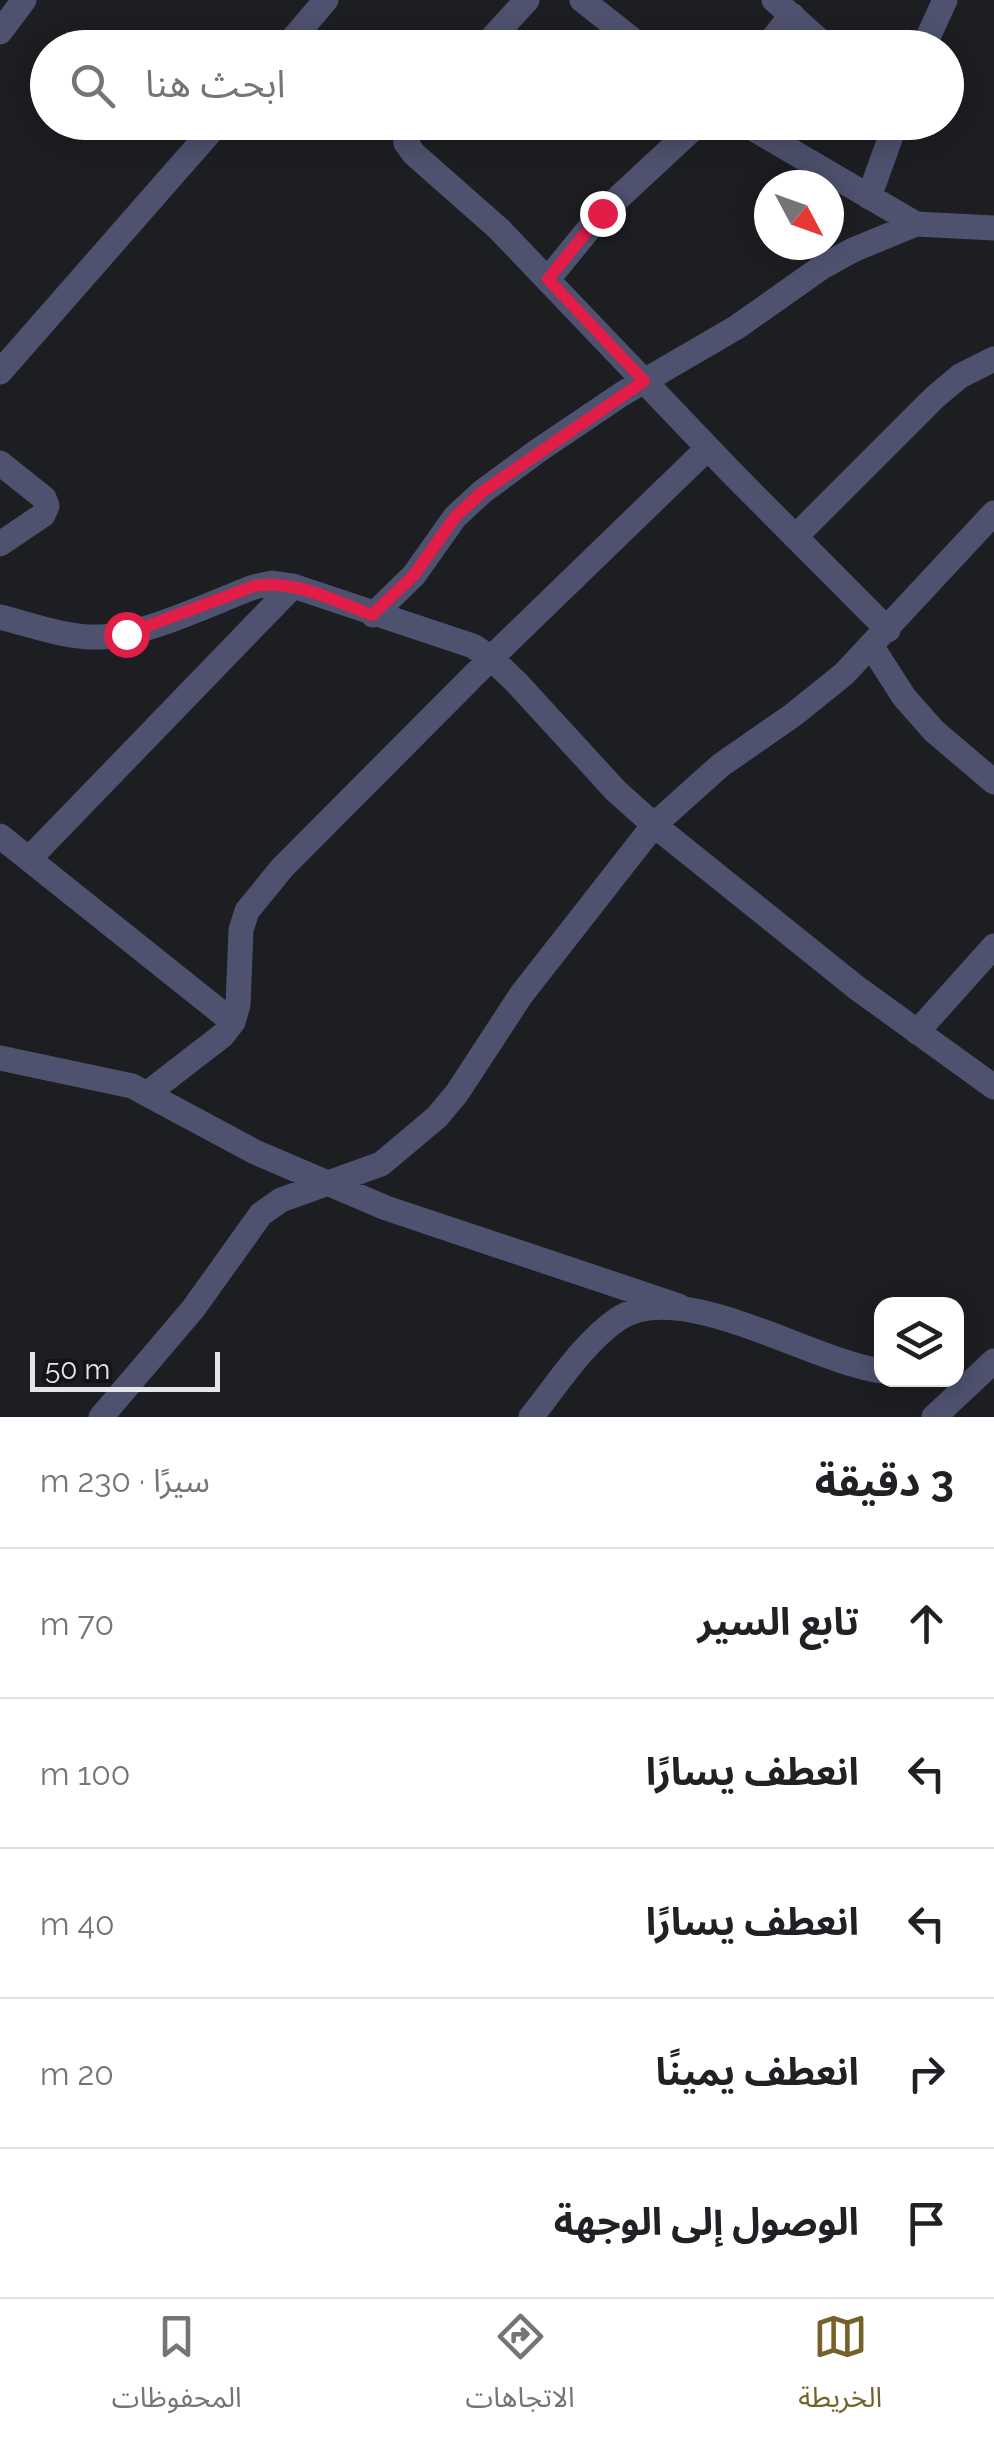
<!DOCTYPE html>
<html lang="ar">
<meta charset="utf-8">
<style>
:root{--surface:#fff;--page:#f2f2f2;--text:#202124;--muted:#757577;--line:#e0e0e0;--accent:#75622b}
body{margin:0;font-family:Raleway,"Noto Sans Arabic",sans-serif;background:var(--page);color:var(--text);direction:rtl}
.controls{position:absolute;right:30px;bottom:30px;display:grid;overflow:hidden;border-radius:20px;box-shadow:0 5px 25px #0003}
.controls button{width:90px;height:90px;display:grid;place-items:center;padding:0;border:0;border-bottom:2px solid var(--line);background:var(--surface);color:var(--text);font:50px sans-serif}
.compass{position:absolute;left:754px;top:170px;width:90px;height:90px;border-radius:50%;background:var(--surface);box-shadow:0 5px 25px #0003;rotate:131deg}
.scale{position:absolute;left:30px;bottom:25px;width:190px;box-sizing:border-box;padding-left:10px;border:5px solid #e4e5e8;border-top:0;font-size:28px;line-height:35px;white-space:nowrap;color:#e4e5e8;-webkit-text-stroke:8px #141419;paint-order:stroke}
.stop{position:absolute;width:30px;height:30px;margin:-22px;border:8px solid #e11d48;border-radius:50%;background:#fff}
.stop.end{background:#e11d48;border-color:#fff;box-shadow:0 2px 10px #0008}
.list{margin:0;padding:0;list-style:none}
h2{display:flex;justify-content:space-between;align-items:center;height:130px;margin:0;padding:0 40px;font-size:42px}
h2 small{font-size:32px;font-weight:400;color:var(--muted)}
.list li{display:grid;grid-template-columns:65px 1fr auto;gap:30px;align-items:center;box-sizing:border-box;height:150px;padding:0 40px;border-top:2px solid var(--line)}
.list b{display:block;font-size:38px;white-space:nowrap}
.list em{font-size:32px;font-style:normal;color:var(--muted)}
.icon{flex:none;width:55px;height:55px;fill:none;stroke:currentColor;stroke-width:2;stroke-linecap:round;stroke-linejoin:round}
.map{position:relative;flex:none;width:994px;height:1417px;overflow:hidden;direction:ltr}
.search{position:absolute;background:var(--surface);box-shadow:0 5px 25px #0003;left:30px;right:30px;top:30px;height:110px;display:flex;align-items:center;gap:25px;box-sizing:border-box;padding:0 35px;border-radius:55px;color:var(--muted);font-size:38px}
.sheet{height:880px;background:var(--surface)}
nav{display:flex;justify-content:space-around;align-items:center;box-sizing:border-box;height:140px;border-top:2px solid var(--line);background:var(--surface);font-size:28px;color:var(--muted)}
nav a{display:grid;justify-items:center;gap:5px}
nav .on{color:var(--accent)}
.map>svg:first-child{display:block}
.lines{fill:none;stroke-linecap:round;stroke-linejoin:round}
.minor{stroke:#4f526e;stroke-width:25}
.route{stroke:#e11d48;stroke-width:12}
</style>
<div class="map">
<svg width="994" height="1417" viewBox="0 0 994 1417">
<rect width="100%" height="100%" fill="#1d1e22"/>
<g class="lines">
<path class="minor" d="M582,0l61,48
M774,0l54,48
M0,32l24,-32
M285,48l41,-48
M483,48l44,-48
M765,48l27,-33
M923,48l22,-48
M414,122l-9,10 1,11 8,11 85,75 232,243 157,158
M742,122l174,102 78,4
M869,197l27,-75
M548,279l54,-66 98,-91
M0,372l219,-250
M0,463l44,35 3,8 -4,9 -43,29
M795,537l140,-140 25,-21 34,-17
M373,615l41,-40 41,-58 27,-25 57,-42 83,-56 115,-67 85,-60 31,-17 63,-26
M0,617c32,8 66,21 99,20 45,-1 112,-34 155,-50l18,-4 21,3 180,60 18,12 26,25 99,108 38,34 203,163 137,99
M872,647l32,50 30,34 60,51
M0,836l233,186
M29,859l264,-273
M917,1032l77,-86
M0,1058l132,28 123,66 131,56 293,98
M148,1093l75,-58 10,-13 5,-17 3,-75 6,-19 35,-43 209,-210 217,-210
M101,1417l92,-108 68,-95 20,-14 100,-36 56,-47 20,-24 64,-98 133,-170 67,-60 72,-50 51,-41 150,-161
M531,1417c26,-32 52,-74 87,-98 63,-42 191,42 264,52
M934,1417l60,-56"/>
</g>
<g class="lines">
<path class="route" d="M126,634l128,-48c41,-7 81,15 118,29l42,-40 41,-58 27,-25 162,-111 -96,-102 54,-66"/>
</g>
</svg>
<div class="controls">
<button><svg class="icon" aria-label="layers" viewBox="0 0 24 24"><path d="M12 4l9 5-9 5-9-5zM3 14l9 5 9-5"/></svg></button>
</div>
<svg class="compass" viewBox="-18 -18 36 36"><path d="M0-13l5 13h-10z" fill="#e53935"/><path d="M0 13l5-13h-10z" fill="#757577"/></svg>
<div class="scale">50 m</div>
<div class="stop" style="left:126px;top:634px"></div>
<div class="stop end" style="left:602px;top:213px"></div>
<div class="search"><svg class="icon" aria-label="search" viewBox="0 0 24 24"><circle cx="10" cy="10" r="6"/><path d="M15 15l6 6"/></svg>ابحث هنا</div>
</div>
<section class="sheet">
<h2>3 دقيقة<small>سيرًا · 230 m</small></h2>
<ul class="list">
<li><svg class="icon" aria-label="ahead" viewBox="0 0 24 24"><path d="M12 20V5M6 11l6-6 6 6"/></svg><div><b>تابع السير</b></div><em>70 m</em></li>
<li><svg class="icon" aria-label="left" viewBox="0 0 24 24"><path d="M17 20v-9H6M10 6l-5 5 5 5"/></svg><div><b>انعطف يسارًا</b></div><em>100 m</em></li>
<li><svg class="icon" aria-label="left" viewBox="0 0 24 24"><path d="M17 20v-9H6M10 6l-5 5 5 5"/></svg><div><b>انعطف يسارًا</b></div><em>40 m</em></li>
<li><svg class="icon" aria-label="right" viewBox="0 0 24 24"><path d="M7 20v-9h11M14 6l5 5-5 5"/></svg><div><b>انعطف يمينًا</b></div><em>20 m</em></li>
<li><svg class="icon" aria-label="arrive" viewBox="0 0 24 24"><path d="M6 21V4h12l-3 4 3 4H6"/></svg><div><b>الوصول إلى الوجهة</b></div></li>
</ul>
</section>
<nav>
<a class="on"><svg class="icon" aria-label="map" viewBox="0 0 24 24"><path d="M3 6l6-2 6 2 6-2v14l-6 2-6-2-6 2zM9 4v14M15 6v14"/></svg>الخريطة</a>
<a><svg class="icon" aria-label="directions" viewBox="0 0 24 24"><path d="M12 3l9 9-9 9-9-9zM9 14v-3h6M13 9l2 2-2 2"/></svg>الاتجاهات</a>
<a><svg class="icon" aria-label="saved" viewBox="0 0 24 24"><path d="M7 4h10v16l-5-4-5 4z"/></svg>المحفوظات</a>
</nav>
